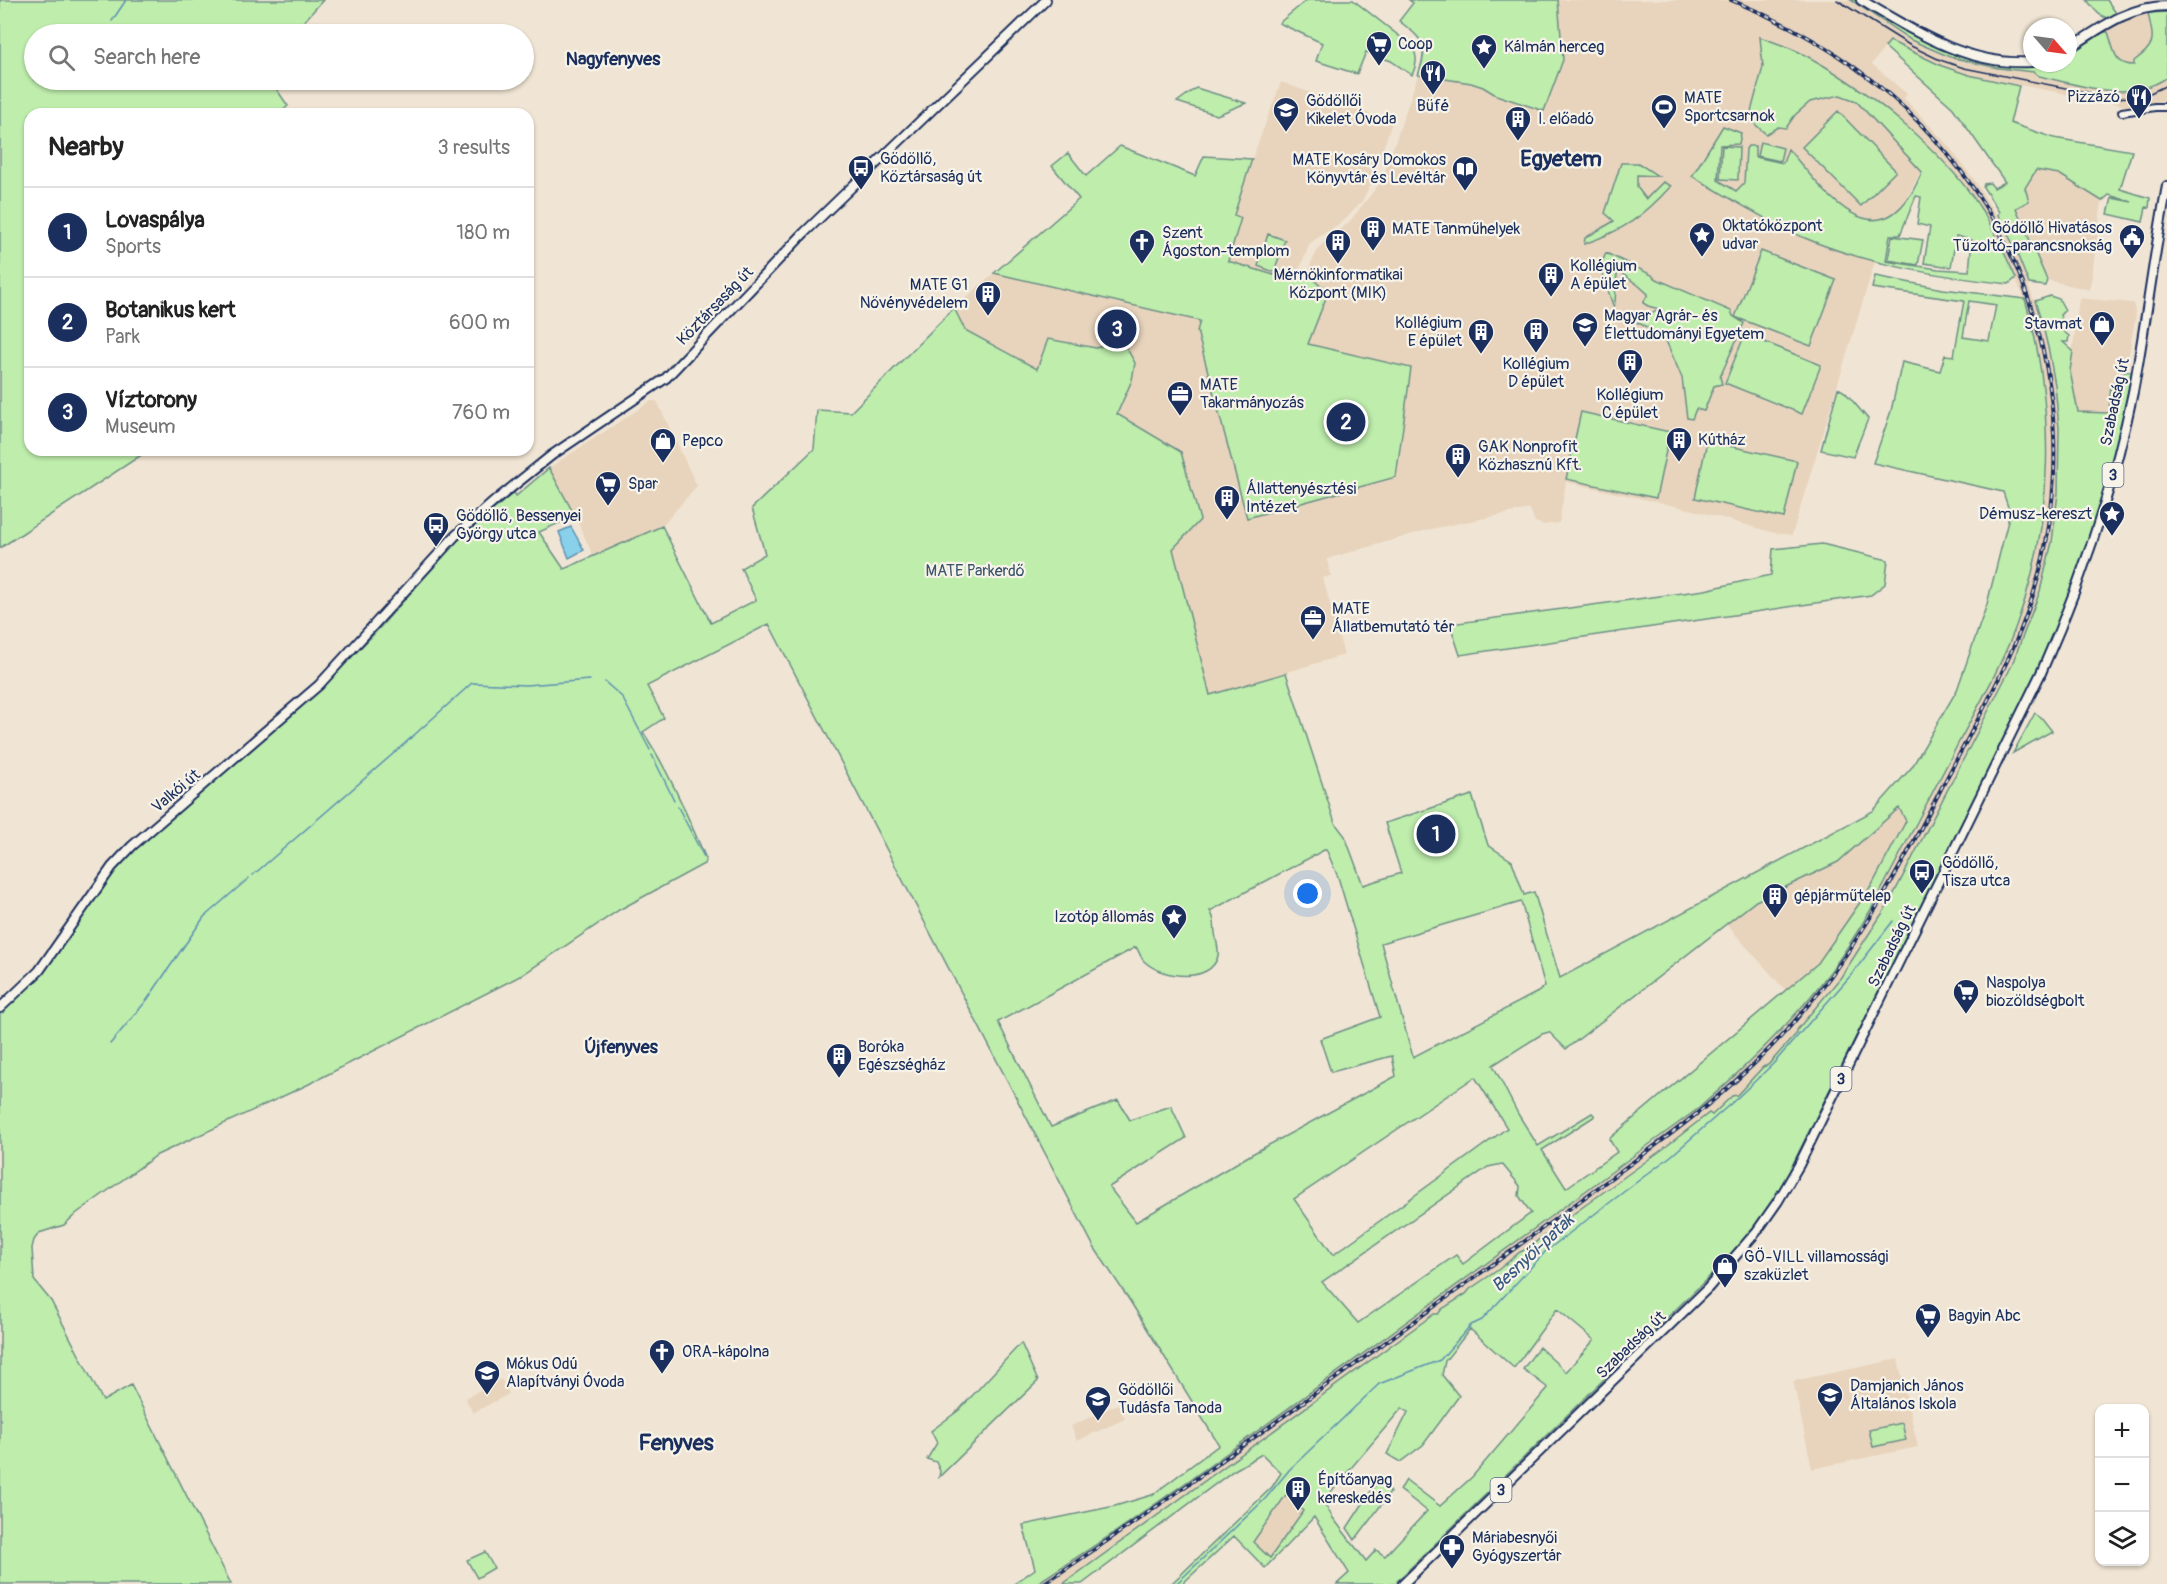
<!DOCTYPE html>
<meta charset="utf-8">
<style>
:root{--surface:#fff;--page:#f6f6f6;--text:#222;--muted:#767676;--line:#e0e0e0;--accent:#1b2f5e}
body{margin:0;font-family:Pangolin,sans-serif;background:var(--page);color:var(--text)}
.controls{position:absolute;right:18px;bottom:18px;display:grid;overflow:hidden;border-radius:12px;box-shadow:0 2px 4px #0004}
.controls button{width:54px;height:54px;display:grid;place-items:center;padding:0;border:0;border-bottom:2px solid var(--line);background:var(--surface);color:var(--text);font:30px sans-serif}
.compass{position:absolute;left:2023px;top:18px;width:54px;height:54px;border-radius:50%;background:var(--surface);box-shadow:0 2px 4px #0004;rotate:118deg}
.you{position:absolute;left:1308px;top:894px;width:21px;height:21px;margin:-15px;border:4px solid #fff;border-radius:50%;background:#1a73e8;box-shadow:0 0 0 9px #1a73e833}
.badge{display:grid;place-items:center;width:39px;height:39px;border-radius:50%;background:var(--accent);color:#fff;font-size:20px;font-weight:700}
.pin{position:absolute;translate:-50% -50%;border:3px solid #fff;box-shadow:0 2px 6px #0006}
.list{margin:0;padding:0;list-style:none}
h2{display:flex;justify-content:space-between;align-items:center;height:78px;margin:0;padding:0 24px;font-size:26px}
h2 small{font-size:20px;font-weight:400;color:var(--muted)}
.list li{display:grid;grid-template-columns:39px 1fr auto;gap:18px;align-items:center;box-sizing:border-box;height:90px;padding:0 24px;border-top:2px solid var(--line)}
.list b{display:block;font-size:22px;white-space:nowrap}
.list p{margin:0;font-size:20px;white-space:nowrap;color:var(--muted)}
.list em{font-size:20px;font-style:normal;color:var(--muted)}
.icon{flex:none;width:33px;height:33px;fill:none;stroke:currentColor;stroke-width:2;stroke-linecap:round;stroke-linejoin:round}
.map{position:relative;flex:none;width:2167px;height:1584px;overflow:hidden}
.search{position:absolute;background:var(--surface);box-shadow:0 2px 4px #0004;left:24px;top:24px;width:510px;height:66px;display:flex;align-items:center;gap:15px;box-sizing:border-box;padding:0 21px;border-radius:33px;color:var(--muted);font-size:22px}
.panel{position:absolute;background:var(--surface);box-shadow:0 2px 4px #0004;left:24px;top:108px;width:510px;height:348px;border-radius:18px}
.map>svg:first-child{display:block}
.built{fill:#e8d4bd}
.green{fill:#beedac;stroke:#6c8e85;stroke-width:1.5;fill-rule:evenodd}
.water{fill:#89d1ea;stroke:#5d90b2;stroke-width:1.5}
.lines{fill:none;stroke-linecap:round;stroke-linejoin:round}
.stream{stroke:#5d90b2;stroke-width:1.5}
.minor-casing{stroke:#1b2f5e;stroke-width:10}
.major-casing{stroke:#1b2f5e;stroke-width:12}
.minor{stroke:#f7f3e8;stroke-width:6}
.major{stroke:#f7f3e8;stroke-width:8}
.tram{stroke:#1b2f5e;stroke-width:1.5}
.rail-casing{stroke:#1b2f5e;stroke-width:4}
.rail{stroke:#f7f3e8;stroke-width:1.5;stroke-dasharray:4.5;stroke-linecap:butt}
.labels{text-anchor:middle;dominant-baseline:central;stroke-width:4.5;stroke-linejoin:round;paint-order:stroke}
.shield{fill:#f7f3e8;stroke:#5d6a87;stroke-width:1.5}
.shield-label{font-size:15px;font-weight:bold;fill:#1b2f5e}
.poi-label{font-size:16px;fill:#1b2f5e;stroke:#f7f3e8;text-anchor:start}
.street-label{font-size:16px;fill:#1b2f5e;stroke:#f7f3e8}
.park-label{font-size:16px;fill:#3c556e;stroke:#f7f3e8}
.neighbourhood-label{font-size:18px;font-weight:bold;fill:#1b2f5e;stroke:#f7f3e8}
.water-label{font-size:18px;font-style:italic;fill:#365881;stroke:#f7f3e8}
.district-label{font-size:22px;font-weight:bold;fill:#1b2f5e;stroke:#f7f3e8}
</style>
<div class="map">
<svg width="2167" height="1584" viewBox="0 0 2167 1584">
<rect width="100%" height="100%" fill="#f0e5d4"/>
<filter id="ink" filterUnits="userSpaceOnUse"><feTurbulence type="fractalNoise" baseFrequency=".0167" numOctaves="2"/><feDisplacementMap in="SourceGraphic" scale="12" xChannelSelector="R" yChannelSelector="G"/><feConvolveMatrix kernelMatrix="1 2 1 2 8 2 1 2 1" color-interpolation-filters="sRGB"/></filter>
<g filter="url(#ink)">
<path class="built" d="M1558,0h293l40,28 74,34 69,10 127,10 6,-5v23l-40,6 -158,-31 -27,-9 -52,-25 -18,23 35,30 -3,4 43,46 29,38 18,30 4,3 16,31 28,76 13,63 3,29 2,62 -8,66 -12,49 -24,64 -127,248 -48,74 -44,53v3l-29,32 -5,2 -26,28 -5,1 -20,19 -18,10 -132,97 -2,4 -12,9 -5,1 -14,12 -9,4 -21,18 -29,19 -4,5 -9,4 -17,14 -6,3 -168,121 -189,139 -14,9h-27l78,-51 94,-66 224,-166 120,-85 20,-17h3l80,-57 70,-57 59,-59 47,-55 42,-65 132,-253 39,-158 2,-45 -3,-57 -11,-69 -7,-25 -44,-89 -30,-40 -84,-76 -69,-42 -24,-10 22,11 62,46 65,68 -46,88 -85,280 -18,-2 -81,-23 -127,-28 -7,41 -16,2 -8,-3 -5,-13 -99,20 -104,30 4,17 -8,2 21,77 -134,40 -37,-146 27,-29 -19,-68 -64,-38 15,-34 -27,-35 -8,3 -49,-9 -10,31 -73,-40 -11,-22 40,-35 207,48 -4,10 50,187 163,-150 -103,-24 11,-60 -9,-10 1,-9 9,-18 30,-25 27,-34 8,-14 34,-99 53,8 12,4 13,8 48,16 19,-51z
M2148,13l4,24 -2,11 -16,13v4l-12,-1 -8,-10 -4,-19 -9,-3 16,-10 17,-7z
M1281,82l111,40 -20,60 -10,19 -16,18 -36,24 -13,33 -20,-7 -3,6 -46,-14 13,-42 -7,-3 18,-57z
M2036,170l23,4 43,27 -12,89 -43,-10 -31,-72 13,-7 -4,-13z
M2079,298l54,5 3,12 -10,55 -15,14 -2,29 -31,-1 -8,-41z
M651,401h6l40,85 -35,40 -69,30 -18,-40 -26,-48z
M1899,808l7,13 -34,64 -54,78 -33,27 -59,-66 30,-23 82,-39z
M1898,1359l20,88 -106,22 -19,-88z
M501,1379l8,15 -36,19 -8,-15z
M1118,1404l7,15 -48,22 -6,-15z
M1289,1492l14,19 -33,47 -17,-15z"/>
<path class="green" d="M0,0h323l-30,34h-259v46h249l-8,7 13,19 -9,8h-249v336h119l-149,98z
M1307,0h46l59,46c6,11 5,18 0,29l-21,-14 -25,-9 -9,22 -41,-13 6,-18 -43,-20z
M1409,0h149l5,60 -19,51 -48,-16 -13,-8 -12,-4 -53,-8c11,-30 6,-35 -19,-54l14,-18z
M1851,0h6c58,36 117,72 189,64l3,6c9,1 13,-3 19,-7v-10l31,-21h9c6,16 5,33 26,33v-4c24,-17 19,-22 14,-48l19,-1v65c-38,27 -87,8 -128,-1l-5,-4 -36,-4 -48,-11 -39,-17z
M2087,0h20l9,13 -5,5c-12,0 -17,-9 -24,-18z
M1760,37c13,5 26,9 39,15 61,31 145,98 182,157 14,21 24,46 35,69l-7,6c-71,-8 -143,-19 -209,-48 -37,-17 -73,-40 -108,-60l31,-50 18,7 -2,11 -19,1 -2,35 18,11 8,-8 2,-34 2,-3h7v11l28,6 5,-14c28,31 79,109 121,48 6,-8 9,-17 13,-25l-66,-71 -16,-6 -30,7 -15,13 -9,13 -8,-1 -12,7 -17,-15 14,-52zM1916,196l5,1 -4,27 13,3 -6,36 27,4 5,-31 16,4 -3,31 -31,-2 -52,-8 4,-26h10z
M1890,41l52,25 27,9 50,11 -9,37 44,15 78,13 -12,38 30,9 -1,10 -3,-1 -3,15 -35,-8 4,-16 20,4 -23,-7 -7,6 -43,-27 -23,-4 -11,18 4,13 -13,7 31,72 -2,6 -16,-2 -15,-38 -16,-31 1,-3 -16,-25 1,-3 6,-1 4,5 11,-6 -52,-74 -68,-61z
M1196,88l50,15 -29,12 -40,-13z
M1838,111l58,60 -35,35 -59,-59z
M1760,142l23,6 -3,13 -23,-5z
M1120,146l75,30 9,-20 48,3 -18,56 7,3 -13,43 46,14 2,-6 21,7 12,-2 9,10 11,6 -21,54 103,24 -15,109 -149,41 -50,-187 3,-10 -206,-48 85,-74 -27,-33 16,-13 18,23z
M1722,146l17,1 -1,33 -18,-1z
M1621,163h17l20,13 -21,-1v12l9,12 17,-17 8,4c-28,31 -47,44 -87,58l1,-6 29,-17 -9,-8z
M1268,234l17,6 -11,32 -16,-6z
M1892,236l31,4 -5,25 -30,-5z
M1761,251l75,29 -25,66 -76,-29z
M1606,253l46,22 2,3 77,33 2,5 11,7 -24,54 2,7 -8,2 -10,25 -8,-2 -4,10 -5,-1 -5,-40 -18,-42 -41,-21 24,2 12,-8 -11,-3 -5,-3 5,-9 -10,-9 -20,-14c-4,13 -1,24 -4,37l-14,-41z
M1875,276l68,13 82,10c31,106 29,224 -9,327 -15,40 -36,77 -56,114 -29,56 -58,111 -87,166 -13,22 -27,45 -43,66 -37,50 -84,95 -131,136l-491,359 -94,66 -78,51h-22l21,-15 -12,-44 92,-19 37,-11 67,-50 -89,-144 -36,-54 -325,-623 -122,62 17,32 -21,14c26,39 44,83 63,127l-2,5 -85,46 -97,65 -215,110 -150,70 -80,58 -13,12 -25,8 -5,7 -2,8 2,32 17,21 52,100 28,-16 100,199h-231v-576l34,-28 69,-96 31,-37 181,-153 59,-60 82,-92 58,-50 2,4 33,-28 26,48 -36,16 25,37 98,-43 49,97 45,-23 -15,-32 24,-14 -13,-46 62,-59 3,-39 34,2 103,-104 11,22 72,39 11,-30 48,9 9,-3 21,2 9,16 -3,17 -15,34 64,38 19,68 -27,29 37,146 76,-22 49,150 10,13 18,49 38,-12 -16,-50 87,-28 16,50 24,16 12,34 10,-3 26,86 313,-167 39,-44 45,-77 30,-86 23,-91 -7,-21 -130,-29 18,-52 11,-49 38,9 5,-16 9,1 10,-55 -92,-13zM1969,301l27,4 -7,36 -26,-4zM1899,808l7,13 -34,64 -54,78 -209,176 8,13 -51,36 -24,-38 53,-34 -3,-3 -54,33 -20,-32 -25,-49 49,-31 7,-2 17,17 190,-148 82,-39zM1326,849l12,28 42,140 -60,22 11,33 61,-16 4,20 -144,78 -116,68 -27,-35 77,-49 -15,-32 -41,14 -12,-20 -67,27 -53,-105 138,-75c3,4 5,12 9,15 17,16 66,22 73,-6 1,-7 -2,-16 -3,-23 -1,-8 0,-16 -5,-22zM1521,902l24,84 -7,6 -125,65 -32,-114zM1475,1077l32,51 -174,127 -39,-56zM1502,1164l18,22 -1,10 12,17 -68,51 -7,-9 -98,68 -36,-41 166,-115z
M2050,296l9,3 6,11 -5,5 3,7v9l6,5 -1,6h-5l10,9 -3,20 8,41 31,1 2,-29 15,-14 6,2c-20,109 -52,216 -101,316 -11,22 -21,44 -34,64l-215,434 -35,54 -350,341 2,3h-62l12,-11 -35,-56 -49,51 -31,-32 -52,48h-11l101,-97 9,-14 -19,-19 -29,17 -151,113h-19l371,-270h4l4,-5 24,-15 4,-5 28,-19 22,-18 9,-4 14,-12 5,-1 12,-9 2,-4 101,-73 46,-36 3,2 20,-19 5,-1 26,-28 5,-2 29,-32v-3l44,-53 48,-74 122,-236 29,-76 12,-49 6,-49 1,-65 -4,-43 -6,-33 -7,-30 -7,-21zM1557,1309l37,31 -28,32 -27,-25 -16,22 25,19 -76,89 -32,29 -34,-26 -6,10 27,21 -42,45 -9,-6 -10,11 -33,-43 -10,-17 79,-93 6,4 -21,42 13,8 23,-17 36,-49 -17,-21 3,-14 25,-32 44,39zM1288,1492l15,19 -33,47 -17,-16z
M1745,334l76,31 -19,49 -77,-31z
M1838,388l7,4 23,27 -15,38 -32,-7z
M1581,412l89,20 -14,66 -90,-19z
M1707,441l90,20 -13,57 -89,-20z
M1822,544l66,16 -3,24 -14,11 -411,60 -10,-31 255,-34 66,-15 2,-26z
M2035,713l6,4 11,14 -39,22z
M1021,1343l17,38 -99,96 1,-6 -4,-9 -9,-3 10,-16 -6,-12 28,-21z
M1902,1423l4,17 -33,7 -4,-17z
M1381,1476l9,17 -35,47 -8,-12z
M485,1552l9,16 -17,10 -10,-18z"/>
<path class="water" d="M571,527l13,23 -15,8 -10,-26z"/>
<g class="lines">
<path class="stream" d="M112,21l14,-21
M605,682l17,15 28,53
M652,755l22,45
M678,807l26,50
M253,875l140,-121 79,-71 54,2 64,-5
M110,1044l37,-44 57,-83 45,-39
M1176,1584l89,-85 25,-30 89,-85 61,-24 31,-35 11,-5 64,-69 125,-95 64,-56 38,-36 79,-90 41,-53"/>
<g class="minor-casing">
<path id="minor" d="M2122,112l33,-5h12"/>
</g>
<g class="major-casing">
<path id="major" d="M1861,0c53,31 106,66 171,62
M2068,49c31,-20 60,-43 99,-43
M0,1008l39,-37 73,-104 20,-21 187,-161 136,-149 41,-36 56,-45 114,-77 138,-145 242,-233
M1403,1584l305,-296 49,-57 21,-30 21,-36 242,-492c40,-90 72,-184 92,-281 13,-68 21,-138 34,-206"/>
</g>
<use href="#minor" class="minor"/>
<use href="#major" class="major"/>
<path class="tram" d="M1837,0l74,46 29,14 24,8 152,30 28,-2 23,-11"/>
<g class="rail-casing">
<path id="rail" d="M1043,1584c148,-98 291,-205 435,-309 47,-34 94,-68 141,-103 53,-38 105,-77 151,-124 75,-77 125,-168 173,-263 27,-51 56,-102 78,-156 39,-98 44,-208 14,-309 -44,-153 -159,-262 -304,-320"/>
</g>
<use href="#rail" class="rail"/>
</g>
</g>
<defs>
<g id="supermarket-pin" transform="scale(1.35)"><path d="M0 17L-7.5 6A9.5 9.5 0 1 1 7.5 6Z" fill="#1b2f5e" stroke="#f7f3e8"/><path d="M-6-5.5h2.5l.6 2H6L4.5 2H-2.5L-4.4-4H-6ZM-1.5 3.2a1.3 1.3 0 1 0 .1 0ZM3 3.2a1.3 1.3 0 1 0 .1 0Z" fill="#fff"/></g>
<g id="sight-pin" transform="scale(1.35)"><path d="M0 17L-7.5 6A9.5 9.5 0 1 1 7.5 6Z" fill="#1b2f5e" stroke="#f7f3e8"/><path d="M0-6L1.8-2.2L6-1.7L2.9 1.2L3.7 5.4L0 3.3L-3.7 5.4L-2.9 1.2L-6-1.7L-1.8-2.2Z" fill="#fff"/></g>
<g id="restaurant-pin" transform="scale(1.35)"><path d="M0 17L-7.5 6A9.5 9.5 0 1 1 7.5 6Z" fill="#1b2f5e" stroke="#f7f3e8"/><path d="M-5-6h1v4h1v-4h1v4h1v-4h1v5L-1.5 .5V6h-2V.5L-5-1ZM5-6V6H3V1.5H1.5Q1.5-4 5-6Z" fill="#fff"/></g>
<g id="stadium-pin" transform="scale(1.35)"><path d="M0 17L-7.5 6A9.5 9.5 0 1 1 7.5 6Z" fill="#1b2f5e" stroke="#f7f3e8"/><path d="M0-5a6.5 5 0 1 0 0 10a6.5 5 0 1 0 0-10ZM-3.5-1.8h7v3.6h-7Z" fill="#fff"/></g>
<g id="school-pin" transform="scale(1.35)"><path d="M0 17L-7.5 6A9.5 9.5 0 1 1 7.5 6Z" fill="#1b2f5e" stroke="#f7f3e8"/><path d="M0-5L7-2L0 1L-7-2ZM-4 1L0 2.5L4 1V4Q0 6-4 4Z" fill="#fff"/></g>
<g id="building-pin" transform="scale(1.35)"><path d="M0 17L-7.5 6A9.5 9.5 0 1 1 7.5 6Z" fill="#1b2f5e" stroke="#f7f3e8"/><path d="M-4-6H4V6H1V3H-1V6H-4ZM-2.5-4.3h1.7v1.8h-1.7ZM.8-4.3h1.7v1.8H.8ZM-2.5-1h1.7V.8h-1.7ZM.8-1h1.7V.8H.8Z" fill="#fff"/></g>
<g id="bus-pin" transform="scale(1.35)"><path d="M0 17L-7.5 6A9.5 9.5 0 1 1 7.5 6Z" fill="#1b2f5e" stroke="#f7f3e8"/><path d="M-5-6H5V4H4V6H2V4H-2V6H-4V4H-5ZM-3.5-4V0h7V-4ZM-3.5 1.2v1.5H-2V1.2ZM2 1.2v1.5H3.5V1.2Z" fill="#fff"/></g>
<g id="library-pin" transform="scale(1.35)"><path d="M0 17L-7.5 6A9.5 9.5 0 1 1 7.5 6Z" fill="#1b2f5e" stroke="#f7f3e8"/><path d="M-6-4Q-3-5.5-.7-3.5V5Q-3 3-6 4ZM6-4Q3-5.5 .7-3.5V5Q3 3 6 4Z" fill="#fff"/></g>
<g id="civic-pin" transform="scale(1.35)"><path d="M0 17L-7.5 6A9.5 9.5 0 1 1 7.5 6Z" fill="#1b2f5e" stroke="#f7f3e8"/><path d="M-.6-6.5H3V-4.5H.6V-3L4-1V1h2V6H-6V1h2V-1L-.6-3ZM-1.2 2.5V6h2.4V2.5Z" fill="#fff"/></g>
<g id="church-pin" transform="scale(1.35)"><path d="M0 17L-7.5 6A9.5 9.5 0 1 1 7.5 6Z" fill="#1b2f5e" stroke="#f7f3e8"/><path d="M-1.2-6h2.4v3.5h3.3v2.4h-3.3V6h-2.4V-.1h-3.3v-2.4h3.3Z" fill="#fff"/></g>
<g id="shop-pin" transform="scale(1.35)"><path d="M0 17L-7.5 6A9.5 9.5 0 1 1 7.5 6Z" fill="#1b2f5e" stroke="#f7f3e8"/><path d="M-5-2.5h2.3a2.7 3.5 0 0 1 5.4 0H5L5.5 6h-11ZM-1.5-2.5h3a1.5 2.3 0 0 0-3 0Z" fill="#fff"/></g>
<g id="university-pin" transform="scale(1.35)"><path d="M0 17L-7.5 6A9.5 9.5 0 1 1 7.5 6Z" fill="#1b2f5e" stroke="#f7f3e8"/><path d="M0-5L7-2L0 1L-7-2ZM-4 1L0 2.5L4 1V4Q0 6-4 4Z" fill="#fff"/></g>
<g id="office-pin" transform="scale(1.35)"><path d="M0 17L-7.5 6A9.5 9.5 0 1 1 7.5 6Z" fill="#1b2f5e" stroke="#f7f3e8"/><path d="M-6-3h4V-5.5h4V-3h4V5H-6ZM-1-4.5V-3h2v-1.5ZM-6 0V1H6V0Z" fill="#fff"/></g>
<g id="pharmacy-pin" transform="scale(1.35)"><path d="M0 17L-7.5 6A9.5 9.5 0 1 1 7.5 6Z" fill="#1b2f5e" stroke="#f7f3e8"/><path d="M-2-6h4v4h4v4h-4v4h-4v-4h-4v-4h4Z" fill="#fff"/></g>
</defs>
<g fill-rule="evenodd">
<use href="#supermarket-pin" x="1379" y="44"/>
<use href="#sight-pin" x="1484" y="47"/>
<use href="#restaurant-pin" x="1433" y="73"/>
<use href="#restaurant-pin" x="2139" y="97"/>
<use href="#stadium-pin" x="1664" y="107"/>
<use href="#school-pin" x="1286" y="110"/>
<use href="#building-pin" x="1518" y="119"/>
<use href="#bus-pin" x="861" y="168"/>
<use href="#library-pin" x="1465" y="169"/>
<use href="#building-pin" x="1373" y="229"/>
<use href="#sight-pin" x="1702" y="235"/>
<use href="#civic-pin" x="2132" y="237"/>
<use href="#church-pin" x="1142" y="242"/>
<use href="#building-pin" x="1338" y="242"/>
<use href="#building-pin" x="1551" y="275"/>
<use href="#building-pin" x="988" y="294"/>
<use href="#shop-pin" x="2102" y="324"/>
<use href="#university-pin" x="1585" y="325"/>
<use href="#building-pin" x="1536" y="331"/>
<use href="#building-pin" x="1481" y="332"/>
<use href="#building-pin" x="1630" y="362"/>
<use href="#office-pin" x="1180" y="394"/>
<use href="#building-pin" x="1679" y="440"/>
<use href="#shop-pin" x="663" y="441"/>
<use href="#building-pin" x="1458" y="456"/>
<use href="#supermarket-pin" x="608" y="484"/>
<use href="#building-pin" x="1227" y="498"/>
<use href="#sight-pin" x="2112" y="514"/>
<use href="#bus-pin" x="436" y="525"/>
<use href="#office-pin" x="1313" y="618"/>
<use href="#bus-pin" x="1922" y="872"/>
<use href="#building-pin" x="1775" y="896"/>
<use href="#sight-pin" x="1174" y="917"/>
<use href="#supermarket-pin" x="1966" y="992"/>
<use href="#building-pin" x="839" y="1056"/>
<use href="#shop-pin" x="1725" y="1266"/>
<use href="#supermarket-pin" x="1928" y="1316"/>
<use href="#church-pin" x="662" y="1352"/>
<use href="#school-pin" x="487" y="1373"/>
<use href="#school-pin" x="1830" y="1395"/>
<use href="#school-pin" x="1098" y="1399"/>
<use href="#building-pin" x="1298" y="1489"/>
<use href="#pharmacy-pin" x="1452" y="1547"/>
</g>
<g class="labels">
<g class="shield">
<rect x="2102.5" y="463" width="21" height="24" rx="4.5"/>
<rect x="1830.5" y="1067" width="21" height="24" rx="4.5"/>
<rect x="1490.5" y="1478" width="21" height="24" rx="4.5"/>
</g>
<g class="shield-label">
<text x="2113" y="475">3</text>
<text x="1841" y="1079">3</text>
<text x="1501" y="1490">3</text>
</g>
<g class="poi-label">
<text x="1398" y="44">Coop</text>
<text x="1504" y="47">Kálmán herceg</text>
<text x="2120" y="97" text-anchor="end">Pizzázó</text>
<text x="1684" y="98">MATE<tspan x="1684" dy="18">Sportcsarnok</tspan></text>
<text x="1306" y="101">Gödöllői<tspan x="1306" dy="18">Kikelet Óvoda</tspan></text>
<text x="1433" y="106" text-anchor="middle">Büfé</text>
<text x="1538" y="119">I. előadó</text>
<text x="880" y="159">Gödöllő,<tspan x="880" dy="18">Köztársaság út</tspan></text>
<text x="1446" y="160" text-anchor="end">MATE Kosáry Domokos<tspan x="1446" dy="18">Könyvtár és Levéltár</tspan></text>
<text x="1722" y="226">Oktatóközpont<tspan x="1722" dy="18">udvar</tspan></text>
<text x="2112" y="228" text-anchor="end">Gödöllő Hivatásos<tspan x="2112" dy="18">Tűzoltó-parancsnokság</tspan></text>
<text x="1392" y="229">MATE Tanműhelyek</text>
<text x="1162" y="233">Szent<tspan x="1162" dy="18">Ágoston-templom</tspan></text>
<text x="1570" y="266">Kollégium<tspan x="1570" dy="18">A épület</tspan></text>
<text x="1338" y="275" text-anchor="middle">Mérnökinformatikai<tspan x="1338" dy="18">Központ (MIK)</tspan></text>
<text x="968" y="285" text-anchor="end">MATE G1<tspan x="968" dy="18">Növényvédelem</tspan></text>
<text x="1604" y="316">Magyar Agrár- és<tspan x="1604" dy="18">Élettudományi Egyetem</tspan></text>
<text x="1462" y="323" text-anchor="end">Kollégium<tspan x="1462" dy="18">E épület</tspan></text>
<text x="2082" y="324" text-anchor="end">Stavmat</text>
<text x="1536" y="364" text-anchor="middle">Kollégium<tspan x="1536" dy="18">D épület</tspan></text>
<text x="1200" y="385">MATE<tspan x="1200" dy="18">Takarmányozás</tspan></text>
<text x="1630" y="395" text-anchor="middle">Kollégium<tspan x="1630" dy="18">C épület</tspan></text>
<text x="1698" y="440">Kútház</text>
<text x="682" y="441">Pepco</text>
<text x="1478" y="447">GAK Nonprofit<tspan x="1478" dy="18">Közhasznú Kft.</tspan></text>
<text x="628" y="484">Spar</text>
<text x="1246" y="489">Állattenyésztési<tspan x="1246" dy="18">Intézet</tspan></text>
<text x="2092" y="514" text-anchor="end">Démusz-kereszt</text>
<text x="456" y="516">Gödöllő, Bessenyei<tspan x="456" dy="18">György utca</tspan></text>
<text x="1332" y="609">MATE<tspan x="1332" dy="18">Állatbemutató tér</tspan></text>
<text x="1942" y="863">Gödöllő,<tspan x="1942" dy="18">Tisza utca</tspan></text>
<text x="1794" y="896">gépjárműtelep</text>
<text x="1154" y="917" text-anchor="end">Izotóp állomás</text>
<text x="1986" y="983">Naspolya<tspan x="1986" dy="18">biozöldségbolt</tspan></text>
<text x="858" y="1047">Boróka<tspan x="858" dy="18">Egészségház</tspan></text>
<text x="1744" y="1257">GÖ-VILL villamossági<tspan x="1744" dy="18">szaküzlet</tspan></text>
<text x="1948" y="1316">Bagyin Abc</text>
<text x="682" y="1352">ORA-kápolna</text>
<text x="506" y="1364">Mókus Odú<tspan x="506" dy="18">Alapítványi Óvoda</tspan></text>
<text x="1850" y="1386">Damjanich János<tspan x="1850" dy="18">Általános Iskola</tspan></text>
<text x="1118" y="1390">Gödöllői<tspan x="1118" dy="18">Tudásfa Tanoda</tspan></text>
<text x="1318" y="1480">Építőanyag<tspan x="1318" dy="18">kereskedés</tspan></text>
<text x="1472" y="1538">Máriabesnyői<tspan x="1472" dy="18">Gyógyszertár</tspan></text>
</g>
<g class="street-label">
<text transform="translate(715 306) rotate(-46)">Köztársaság út</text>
<text transform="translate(2115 402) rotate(-78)">Szabadság út</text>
<text transform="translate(176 791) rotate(-40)">Valkói út</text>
<text transform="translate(1892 946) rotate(-64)">Szabadság út</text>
<text transform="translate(1631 1345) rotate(-44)">Szabadság út</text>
</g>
<g class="park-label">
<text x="975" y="571">MATE Parkerdő</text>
</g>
<g class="neighbourhood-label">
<text x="613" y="59">Nagyfenyves</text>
<text x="621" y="1047">Újfenyves</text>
</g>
<g class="water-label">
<text transform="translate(1533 1253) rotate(-43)">Besnyői-patak</text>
</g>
<g class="district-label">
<text x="1561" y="159">Egyetem</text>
<text x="676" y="1443">Fenyves</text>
</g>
</g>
</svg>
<div class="controls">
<button>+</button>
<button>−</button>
<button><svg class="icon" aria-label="layers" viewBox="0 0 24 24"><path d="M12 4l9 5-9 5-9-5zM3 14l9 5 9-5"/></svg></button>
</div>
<svg class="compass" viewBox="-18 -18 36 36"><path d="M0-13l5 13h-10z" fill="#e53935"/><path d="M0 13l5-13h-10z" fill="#767676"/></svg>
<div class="you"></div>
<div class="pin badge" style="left:1436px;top:834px">1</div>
<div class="pin badge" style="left:1346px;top:422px">2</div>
<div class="pin badge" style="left:1117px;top:329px">3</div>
<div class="search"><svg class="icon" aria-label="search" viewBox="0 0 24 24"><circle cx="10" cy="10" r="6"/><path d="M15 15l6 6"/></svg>Search here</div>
<section class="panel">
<h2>Nearby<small>3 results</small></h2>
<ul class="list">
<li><span class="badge">1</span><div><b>Lovaspálya</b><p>Sports</p></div><em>180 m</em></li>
<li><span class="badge">2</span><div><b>Botanikus kert</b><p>Park</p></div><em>600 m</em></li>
<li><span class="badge">3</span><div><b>Víztorony</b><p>Museum</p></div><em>760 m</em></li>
</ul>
</section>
</div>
